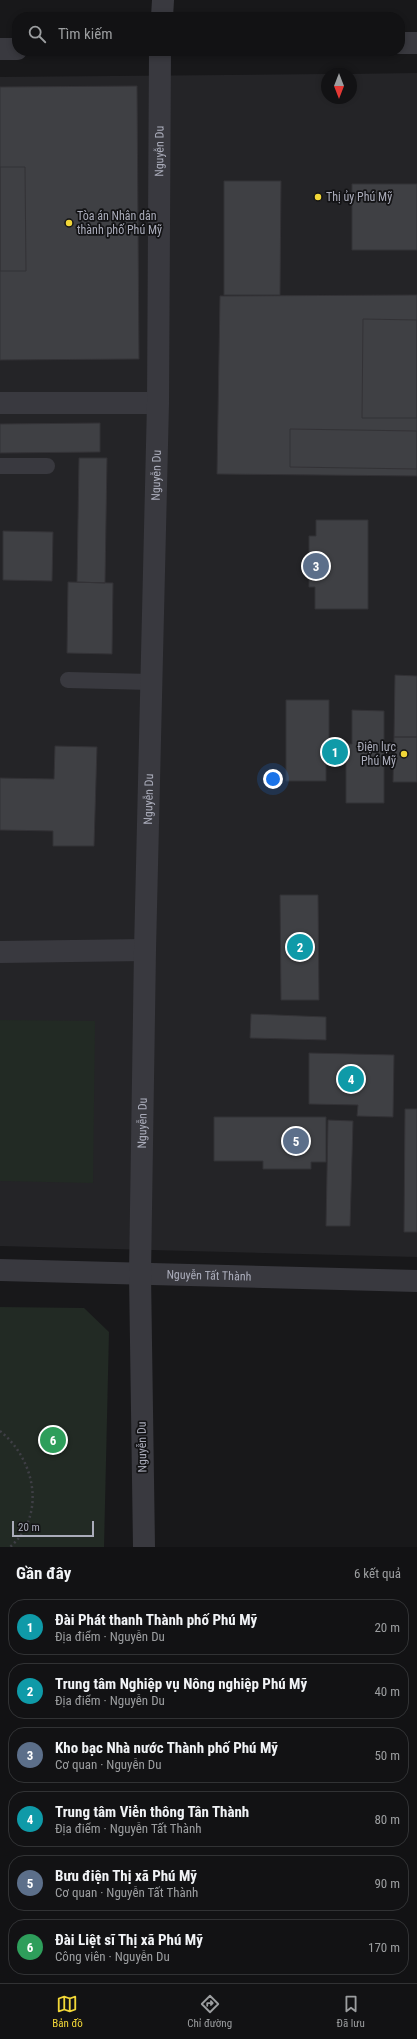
<!DOCTYPE html>
<html lang="vi">
<meta charset="utf-8">
<style>
:root{--surface:#121214;--page:#1b1b1d;--text:#f1f3f6;--muted:#9c9ea0;--line:#313234;--accent:#f2d738}
body{margin:0;font-family:"Roboto Condensed",sans-serif;background:var(--page);color:var(--text)}
.compass{position:absolute;left:321px;top:68px;width:36px;height:36px;border-radius:50%;background:var(--surface);box-shadow:0 2px 6px #0003;rotate:180deg}
.scale{position:absolute;left:12px;bottom:10px;width:82px;box-sizing:border-box;padding-left:4px;border:2px solid #aaacba;border-top:0;font-size:11px;line-height:14px;white-space:nowrap;color:#aaacba;-webkit-text-stroke:3px #131315;paint-order:stroke}
.you{position:absolute;left:273px;top:779px;width:14px;height:14px;margin:-10px;border:3px solid #fff;border-radius:50%;background:#1a73e8;box-shadow:0 0 0 6px #1a73e833}
.badge{display:grid;place-items:center;width:26px;height:26px;border-radius:50%;background:var(--accent);color:#fff;font-size:13px;font-weight:700}
.pin{position:absolute;translate:-50% -50%;border:2px solid #fff;box-shadow:0 1px 4px #0006}
.list{margin:0;padding:0;list-style:none}
h2{display:flex;justify-content:space-between;align-items:center;height:52px;margin:0;padding:0 16px;font-size:17px}
h2 small{font-size:13px;font-weight:400;color:var(--muted)}
.list li{display:grid;grid-template-columns:26px 1fr auto;gap:12px;align-items:center;box-sizing:border-box;height:56px;margin:0 8px 8px;padding:0 8px;border:1px solid var(--line);border-radius:16px}
.list b{display:block;font-size:15px;white-space:nowrap}
.list p{margin:0;font-size:13px;white-space:nowrap;color:var(--muted)}
.list em{font-size:13px;font-style:normal;color:var(--muted)}
.icon{flex:none;width:22px;height:22px;fill:none;stroke:currentColor;stroke-width:2;stroke-linecap:round;stroke-linejoin:round}
.map{position:relative;flex:none;width:417px;height:1547px;overflow:hidden}
.search{position:absolute;background:var(--surface);box-shadow:0 2px 6px #0003;left:12px;right:12px;top:12px;height:44px;display:flex;align-items:center;gap:10px;box-sizing:border-box;padding:0 14px;border-radius:16px;color:var(--muted);font-size:15px}
.sheet{height:436px;background:var(--surface)}
nav{display:flex;justify-content:space-around;align-items:center;box-sizing:border-box;height:56px;border-top:1px solid var(--line);background:var(--surface);font-size:11px;color:var(--muted)}
nav a{display:grid;justify-items:center;gap:2px}
nav .on{color:var(--accent)}
.map>svg:first-child{display:block}
.built{fill:#242427}
.green{fill:#222a24}
.building{fill:#3f4044;stroke:#333236}
.lines{fill:none;stroke-linecap:round;stroke-linejoin:round}
.path{stroke:#3f3f46;stroke-width:2.5;stroke-dasharray:2 3;stroke-linecap:butt}
.lane{stroke:#39393f;stroke-width:16}
.street{stroke:#39393f;stroke-width:22}
.poi-dot{fill:#f2d738;stroke:#131315;stroke-width:1.5}
.labels{text-anchor:middle;dominant-baseline:central;stroke-width:3.5;stroke-linejoin:round;paint-order:stroke}
.street-label{font-size:12px;fill:#aaacba;stroke:#131315}
.poi-label{font-size:12px;fill:#aaacba;stroke:#131315;text-anchor:start}
</style>
<div class="map">
<svg width="417" height="1547" viewBox="0 0 417 1547">
<rect width="100%" height="100%" fill="#18181a"/>
<path class="built" d="M417,73v1184l-417,-11v-1169l327,-3v24h24l-1,-24z"/>
<path class="green" d="M0,1020l95,1 -2,162 -93,-2z
M0,1307l84,1 25,24 -5,215h-104z"/>
<path class="building" d="M137,86l2,273 -139,1v-273z
M0,167h25l1,104h-26z
M224,181h57l-1,114h-56z
M352,184h65v66h-65z
M417,295v181l-200,-2 3,-178z
M363,319l54,1v98h-55z
M100,423v29l-100,1v-29z
M290,429l127,2v38l-127,-2z
M79,458h28l-2,125 -28,-1z
M316,520h52v89h-53v-22h-6v-51h7z
M3,531l50,1 -1,49 -49,-1z
M68,582l45,1 -1,71 -45,-1z
M395,675l22,1v61h-23z
M286,700h43v44h23v-34l32,1v92h-38v-42h-20v20h-40z
M394,737h23v45h-24z
M55,746l42,1 -3,99h-41v-15l-53,-1v-52l54,1z
M280,895h38l1,105h-38z
M251,1014l75,3v23l-76,-2z
M309,1053l85,2 -1,62 -36,-1 1,-11 -49,-1z
M405,1109h12v123h-13z
M214,1117h112v45h-15v7h-48v-8h-49z
M328,1120l25,1 -3,105h-24z"/>
<g class="lines">
<path class="path" d="M0,1431c35,28 47,84 10,116"/>
<path class="lane" d="M0,466h47
M68,680l83,2"/>
<g class="street">
<path d="M162,17l1,-17"/>
<path d="M400,43h17"/>
<path d="M0,49h17"/>
<path d="M0,403h158"/>
<path d="M0,952l145,-2"/>
<path id="s1" d="M0,1270l417,11"/>
<path id="s2" d="M144,1547l-4,-273 5,-324 13,-547 2,-352"/>
</g>
</g>
<g class="poi-dot">
<circle cx="318" cy="197" r="4"/>
<circle cx="69" cy="223" r="4"/>
<circle cx="404" cy="754" r="4"/>
</g>
<g class="labels">
<g class="street-label">
<text stroke="none"><textPath href="#s2" startOffset="1396">Nguyễn Du</textPath></text>
<text stroke="none"><textPath href="#s2" startOffset="1072">Nguyễn Du</textPath></text>
<text stroke="none"><textPath href="#s2" startOffset="748">Nguyễn Du</textPath></text>
<text stroke="none"><textPath href="#s2" startOffset="424">Nguyễn Du</textPath></text>
<text stroke="none"><textPath href="#s1" startOffset="209">Nguyễn Tất Thành</textPath></text>
<text transform="translate(142 1447) rotate(-91)">Nguyễn Du</text>
</g>
<g class="poi-label">
<text x="326" y="197">Thị ủy Phú Mỹ</text>
<text x="77" y="216">Tòa án Nhân dân<tspan x="77" dy="14">thành phố Phú Mỹ</tspan></text>
<text x="396" y="747" text-anchor="end">Điện lực<tspan x="396" dy="14">Phú Mỹ</tspan></text>
</g>
</g>
</svg>
<svg class="compass" viewBox="-18 -18 36 36"><path d="M0-13l5 13h-10z" fill="#e53935"/><path d="M0 13l5-13h-10z" fill="#9c9ea0"/></svg>
<div class="scale">20 m</div>
<div class="you"></div>
<div class="pin badge" style="left:335px;top:752px;background:#0f9aa8">1</div>
<div class="pin badge" style="left:300px;top:947px;background:#0f9aa8">2</div>
<div class="pin badge" style="left:316px;top:566px;background:#5c6f8a">3</div>
<div class="pin badge" style="left:351px;top:1079px;background:#0f9aa8">4</div>
<div class="pin badge" style="left:296px;top:1141px;background:#5c6f8a">5</div>
<div class="pin badge" style="left:53px;top:1440px;background:#2e9e5b">6</div>
<div class="search"><svg class="icon" aria-label="search" viewBox="0 0 24 24"><circle cx="10" cy="10" r="6"/><path d="M15 15l6 6"/></svg>Tìm kiếm</div>
</div>
<section class="sheet">
<h2>Gần đây<small>6 kết quả</small></h2>
<ul class="list">
<li><span class="badge" style="background:#0f9aa8">1</span><div><b>Đài Phát thanh Thành phố Phú Mỹ</b><p>Địa điểm · Nguyễn Du</p></div><em>20 m</em></li>
<li><span class="badge" style="background:#0f9aa8">2</span><div><b>Trung tâm Nghiệp vụ Nông nghiệp Phú Mỹ</b><p>Địa điểm · Nguyễn Du</p></div><em>40 m</em></li>
<li><span class="badge" style="background:#5c6f8a">3</span><div><b>Kho bạc Nhà nước Thành phố Phú Mỹ</b><p>Cơ quan · Nguyễn Du</p></div><em>50 m</em></li>
<li><span class="badge" style="background:#0f9aa8">4</span><div><b>Trung tâm Viễn thông Tân Thành</b><p>Địa điểm · Nguyễn Tất Thành</p></div><em>80 m</em></li>
<li><span class="badge" style="background:#5c6f8a">5</span><div><b>Bưu điện Thị xã Phú Mỹ</b><p>Cơ quan · Nguyễn Tất Thành</p></div><em>90 m</em></li>
<li><span class="badge" style="background:#2e9e5b">6</span><div><b>Đài Liệt sĩ Thị xã Phú Mỹ</b><p>Công viên · Nguyễn Du</p></div><em>170 m</em></li>
</ul>
</section>
<nav>
<a class="on"><svg class="icon" aria-label="map" viewBox="0 0 24 24"><path d="M3 6l6-2 6 2 6-2v14l-6 2-6-2-6 2zM9 4v14M15 6v14"/></svg>Bản đồ</a>
<a><svg class="icon" aria-label="directions" viewBox="0 0 24 24"><path d="M12 3l9 9-9 9-9-9zM9 14v-3h6M13 9l2 2-2 2"/></svg>Chỉ đường</a>
<a><svg class="icon" aria-label="saved" viewBox="0 0 24 24"><path d="M7 4h10v16l-5-4-5 4z"/></svg>Đã lưu</a>
</nav>
